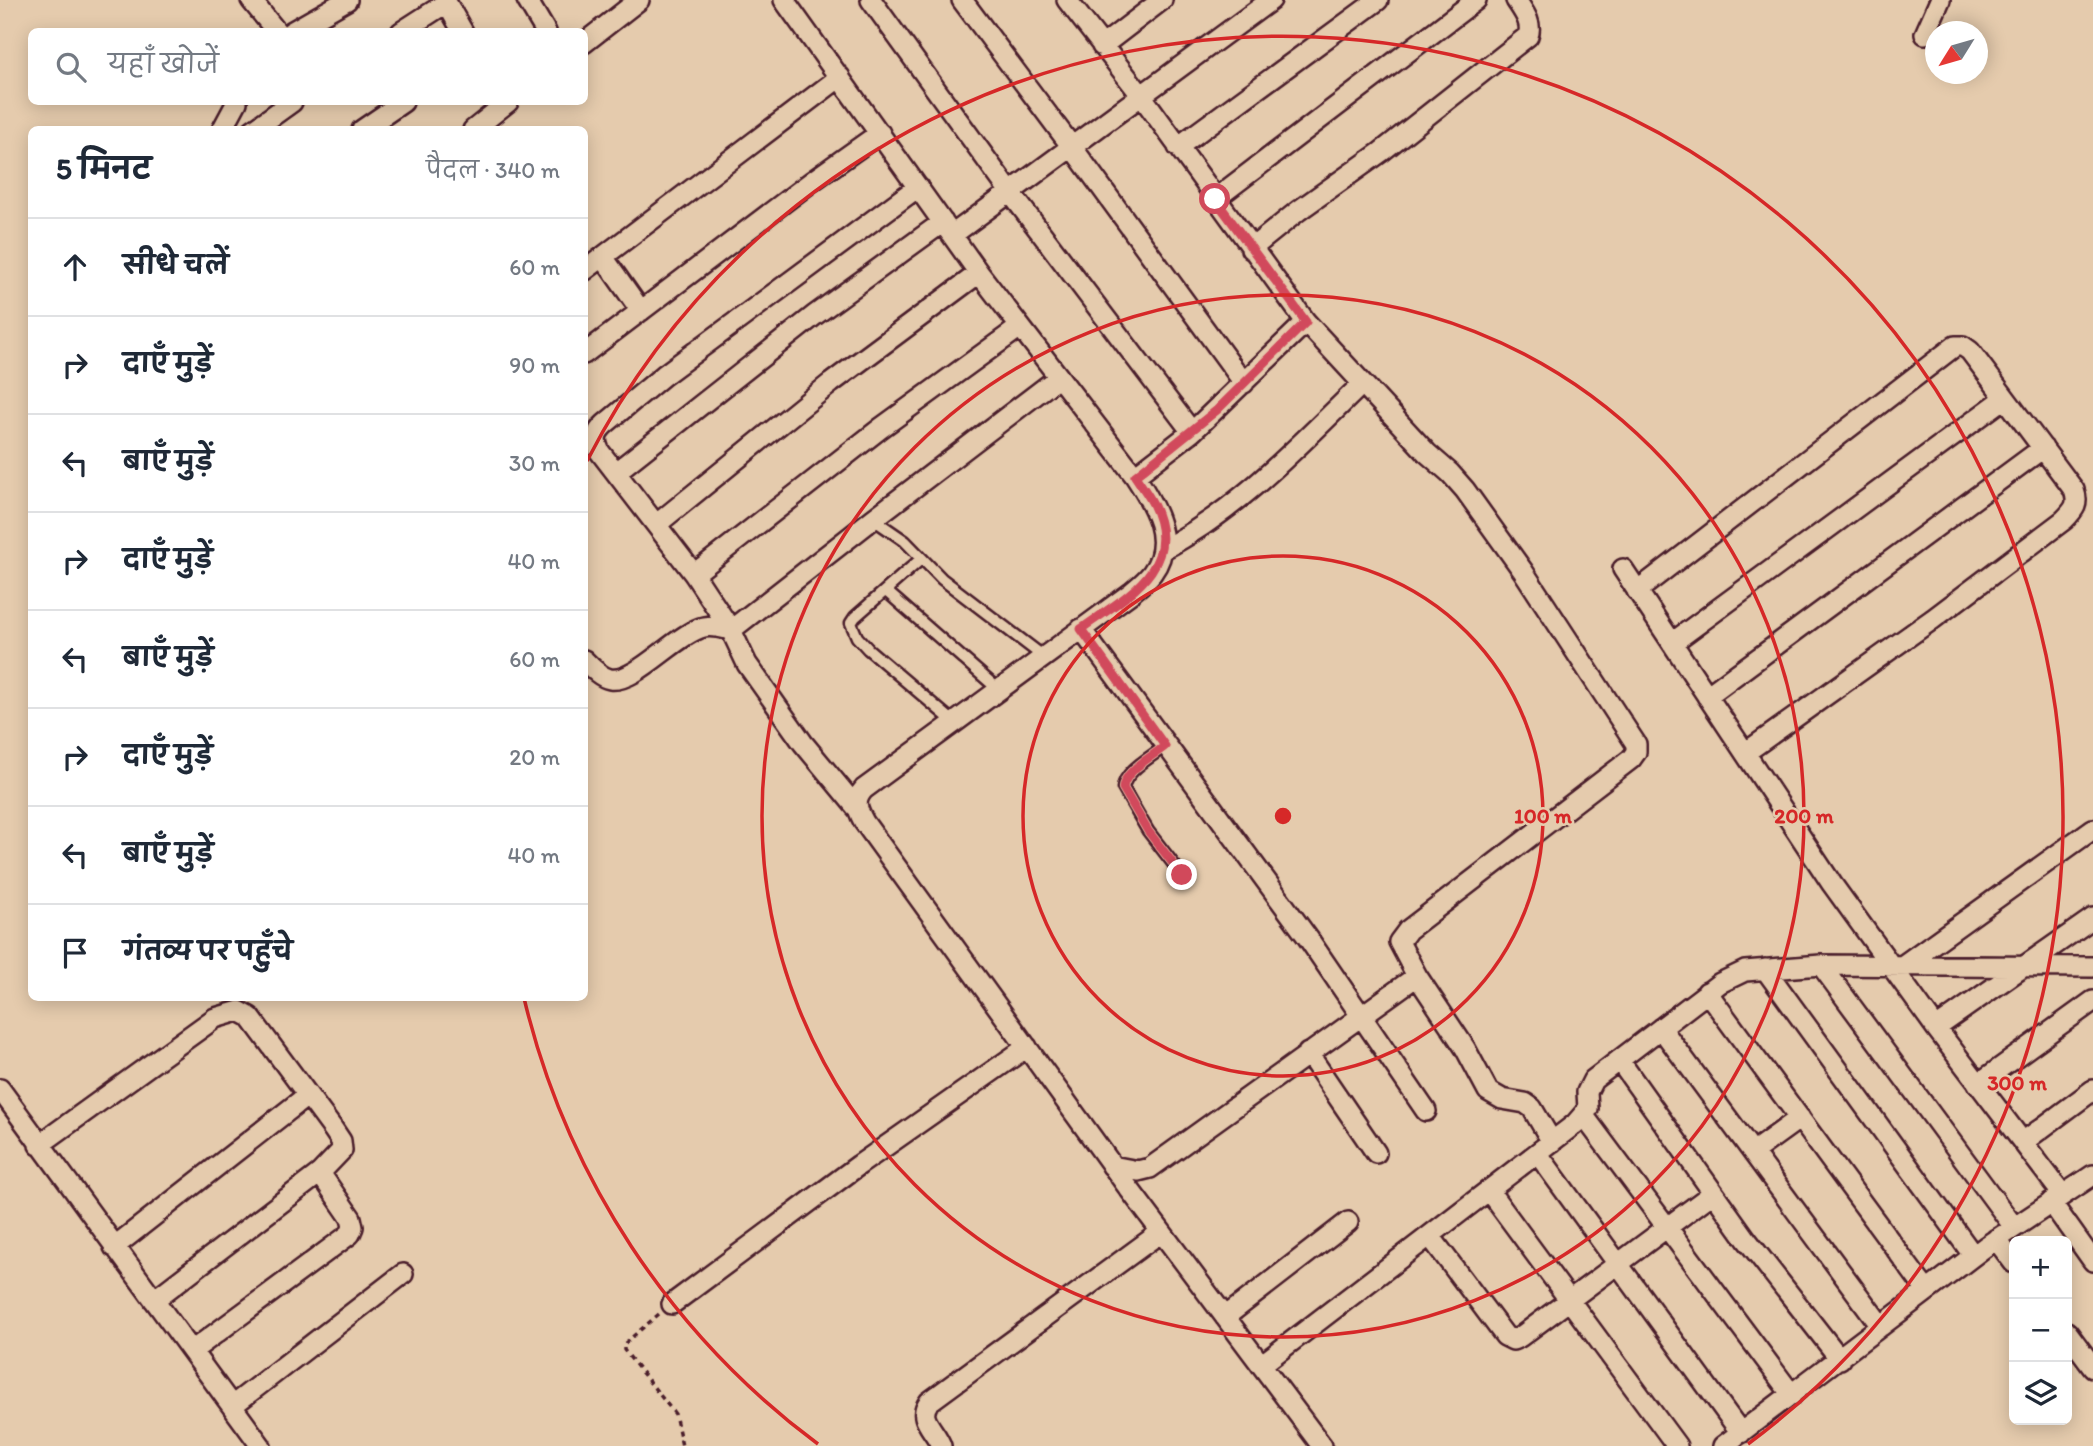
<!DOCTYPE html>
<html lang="hi">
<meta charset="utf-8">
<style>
:root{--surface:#fff;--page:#f6f6f7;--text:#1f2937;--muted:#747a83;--line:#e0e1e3}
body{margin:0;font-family:Itim,"Playpen Sans Deva",sans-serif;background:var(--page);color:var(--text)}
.controls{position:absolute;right:21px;bottom:21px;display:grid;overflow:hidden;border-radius:10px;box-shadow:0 4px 18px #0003}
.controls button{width:63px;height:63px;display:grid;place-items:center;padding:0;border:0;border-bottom:2px solid var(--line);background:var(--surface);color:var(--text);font:35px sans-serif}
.compass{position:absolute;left:1925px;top:21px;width:63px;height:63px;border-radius:50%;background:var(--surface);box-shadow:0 4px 18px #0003;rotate:233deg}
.stop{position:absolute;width:21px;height:21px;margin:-16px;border:5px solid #d1495b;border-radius:50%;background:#fff}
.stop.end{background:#d1495b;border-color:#fff;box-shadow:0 2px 7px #0008}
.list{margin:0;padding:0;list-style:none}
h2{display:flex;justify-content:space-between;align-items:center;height:91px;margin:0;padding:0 28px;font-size:30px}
h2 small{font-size:23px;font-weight:400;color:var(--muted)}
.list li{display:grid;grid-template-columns:46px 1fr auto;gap:21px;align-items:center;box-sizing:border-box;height:98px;padding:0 28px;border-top:2px solid var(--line)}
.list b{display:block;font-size:26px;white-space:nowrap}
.list em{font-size:23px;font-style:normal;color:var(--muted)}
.icon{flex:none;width:38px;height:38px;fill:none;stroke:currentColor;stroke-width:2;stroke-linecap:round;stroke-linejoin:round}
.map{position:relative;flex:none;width:2093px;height:1446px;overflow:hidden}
.search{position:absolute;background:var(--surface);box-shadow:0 4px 18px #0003;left:28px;top:28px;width:560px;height:77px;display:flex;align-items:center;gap:18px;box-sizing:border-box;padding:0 24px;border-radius:10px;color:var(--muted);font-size:26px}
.panel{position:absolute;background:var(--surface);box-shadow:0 4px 18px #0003;left:28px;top:126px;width:560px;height:875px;border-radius:10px}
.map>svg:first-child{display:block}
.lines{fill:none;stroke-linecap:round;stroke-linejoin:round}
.service-casing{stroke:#4a1f2b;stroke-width:15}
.minor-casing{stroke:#4a1f2b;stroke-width:24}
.path{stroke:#4a1f2b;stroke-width:3.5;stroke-dasharray:5 5;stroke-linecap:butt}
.service{stroke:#e5cbad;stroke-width:10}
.minor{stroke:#e5cbad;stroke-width:19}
.route{stroke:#d1495b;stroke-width:9}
.ring{fill:none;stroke:#d62828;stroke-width:3.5}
.centre{fill:#d62828;stroke:#e5cbad;stroke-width:3.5}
.ring-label{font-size:21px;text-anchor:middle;font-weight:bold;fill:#d62828;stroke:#e5cbad;stroke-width:5;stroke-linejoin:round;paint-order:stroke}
</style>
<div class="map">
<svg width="2093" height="1446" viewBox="0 0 2093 1446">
<rect width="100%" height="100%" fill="#e5cbad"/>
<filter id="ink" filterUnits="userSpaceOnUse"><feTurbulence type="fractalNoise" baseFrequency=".0143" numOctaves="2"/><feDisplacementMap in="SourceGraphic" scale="14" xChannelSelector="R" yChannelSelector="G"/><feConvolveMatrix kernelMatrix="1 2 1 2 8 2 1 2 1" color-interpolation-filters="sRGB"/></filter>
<g filter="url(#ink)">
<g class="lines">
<g class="service-casing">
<path id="service" d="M873,519l32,22 37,38 102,78
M921,559l-66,58 -4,6 6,14 11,12 87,74
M886,591l113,99
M1165,746c-13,11 -40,24 -42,42l25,43 34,44"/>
</g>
<g class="minor-casing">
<path id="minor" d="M251,0l26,32
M445,0l18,32
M527,0l19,32
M784,0l195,273 156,203c19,29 41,65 17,97 -6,8 -14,14 -21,20l-267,196c-11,12 -7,20 0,33l263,364 195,260
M871,0l139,192 182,240
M962,0l110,147 172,236
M1067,0l74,95 165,227 121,131 23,20 15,17 58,81 113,173v8l-5,7 -223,171 -9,12 18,34 48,72 23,43 14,8 23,4 7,5 20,34
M291,32l56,-32
M401,32l45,-29
M1925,34l15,-34
M584,43l55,-43
M1102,46l60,-46
M222,130l15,-28
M253,130l39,-28
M362,130l41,-28
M473,130l35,-28
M1178,147l200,-147
M1215,199l261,-199
M952,235l319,-235
M1251,249l47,-38 83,-59 147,-116c5,-13 -5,-25 -12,-36
M603,257l38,54
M584,271l256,-194
M584,354l227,-172 69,-49
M616,472l199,-157 128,-93
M1135,476l57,-44 114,-110
M657,524l174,-141 148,-110
M1162,550c78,-41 138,-106 200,-166
M1623,569l209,315 104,144 127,167
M694,574l187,-146 139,-101
M1637,591l318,-245h8l7,5 104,139c5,14 1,19 -10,30l-131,99 -188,134
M1081,629l227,309 118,173
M1672,643l333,-245
M584,660c7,7 16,17 26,19 25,5 67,-46 94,-52 9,-2 18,1 27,3l142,-111 186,-142
M1707,696l336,-248
M856,807l-53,-64 -56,-79 -16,-34 -37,-56 -94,-122c-6,-12 -5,-19 5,-28l59,-49 254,-188
M1821,965l193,262
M1902,966l191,-137
M1765,969l208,286
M1707,992l219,298
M1661,1028l220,298
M1936,1028l157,-110
M1308,1053l68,100
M1619,1060l128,180 93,119
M1978,1084l115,-83
M0,1089l261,357
M1584,1116l208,279
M2023,1142l70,-52
M39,1145l176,-127 24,-7 11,6 83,112 8,12 1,9 -22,23 -166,127
M1753,1152l47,-34
M1538,1154l203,279
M1112,1166l26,5 12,-3 267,-192
M1489,1191l188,255
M2051,1202l42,59
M1430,1236l75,100 8,4 7,-3 193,-144
M1996,1239l18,24
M114,1247l194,-152
M672,1304l187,-139 168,-118
M1225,1317l123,-95
M2067,1332l26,35
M192,1351l158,-117 3,-7 -2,-9 -31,-45
M1261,1365l314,-241 13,-15 -1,-17 6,-12 127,-97 25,-12 76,-6 272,2
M232,1406l171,-132
M941,1446c-5,-16 -25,-27 -12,-44l232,-170
M1723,1446l262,-199 108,-72"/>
</g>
<path class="path" d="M659,1314l-35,30v6l51,64 7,32"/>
<use href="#service" class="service"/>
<use href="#minor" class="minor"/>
</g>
</g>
<g class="lines" filter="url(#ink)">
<path class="route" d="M1182,875l-34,-44 -25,-43c2,-18 29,-31 42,-42l-84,-117c44,-32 104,-61 72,-125 -5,-10 -12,-19 -18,-28l82,-66 89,-88 -91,-123"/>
</g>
<g class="ring">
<circle cx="1283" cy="816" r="260"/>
<circle cx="1283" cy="816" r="521"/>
<path d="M818 1444A781 781 0 0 1 524 998M587 461A781 781 0 1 1 1748 1444"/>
</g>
<circle cx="1283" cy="816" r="10" class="centre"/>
<g class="ring-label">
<text x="1543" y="823">100 m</text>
<text x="1804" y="823">200 m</text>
<text x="2017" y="1090">300 m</text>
</g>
</svg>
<div class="controls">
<button>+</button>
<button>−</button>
<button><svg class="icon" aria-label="layers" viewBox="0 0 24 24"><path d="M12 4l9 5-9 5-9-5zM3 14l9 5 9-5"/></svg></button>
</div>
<svg class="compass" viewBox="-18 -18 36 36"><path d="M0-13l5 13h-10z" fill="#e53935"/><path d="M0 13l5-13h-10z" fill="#747a83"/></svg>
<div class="stop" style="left:1215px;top:199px"></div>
<div class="stop end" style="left:1182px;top:875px"></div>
<div class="search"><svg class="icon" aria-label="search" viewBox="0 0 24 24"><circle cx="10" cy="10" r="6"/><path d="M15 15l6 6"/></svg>यहाँ खोजें</div>
<section class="panel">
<h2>5 मिनट<small>पैदल · 340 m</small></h2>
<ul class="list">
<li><svg class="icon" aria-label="ahead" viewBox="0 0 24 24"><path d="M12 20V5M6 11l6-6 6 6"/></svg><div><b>सीधे चलें</b></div><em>60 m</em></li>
<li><svg class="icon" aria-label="right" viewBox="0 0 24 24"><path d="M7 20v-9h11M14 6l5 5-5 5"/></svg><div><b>दाएँ मुड़ें</b></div><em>90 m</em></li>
<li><svg class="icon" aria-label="left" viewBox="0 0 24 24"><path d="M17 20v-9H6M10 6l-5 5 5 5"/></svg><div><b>बाएँ मुड़ें</b></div><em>30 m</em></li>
<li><svg class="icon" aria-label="right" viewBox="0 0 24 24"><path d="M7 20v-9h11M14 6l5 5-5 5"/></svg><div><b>दाएँ मुड़ें</b></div><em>40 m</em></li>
<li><svg class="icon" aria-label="left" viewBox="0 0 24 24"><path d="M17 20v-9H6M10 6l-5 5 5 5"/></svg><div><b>बाएँ मुड़ें</b></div><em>60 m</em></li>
<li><svg class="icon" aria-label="right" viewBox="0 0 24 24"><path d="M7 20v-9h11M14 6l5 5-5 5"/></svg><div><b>दाएँ मुड़ें</b></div><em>20 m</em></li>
<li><svg class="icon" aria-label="left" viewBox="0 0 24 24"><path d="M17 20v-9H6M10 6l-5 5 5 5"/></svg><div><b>बाएँ मुड़ें</b></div><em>40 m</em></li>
<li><svg class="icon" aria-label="arrive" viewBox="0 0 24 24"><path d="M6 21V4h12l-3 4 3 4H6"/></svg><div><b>गंतव्य पर पहुँचे</b></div></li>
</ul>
</section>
</div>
